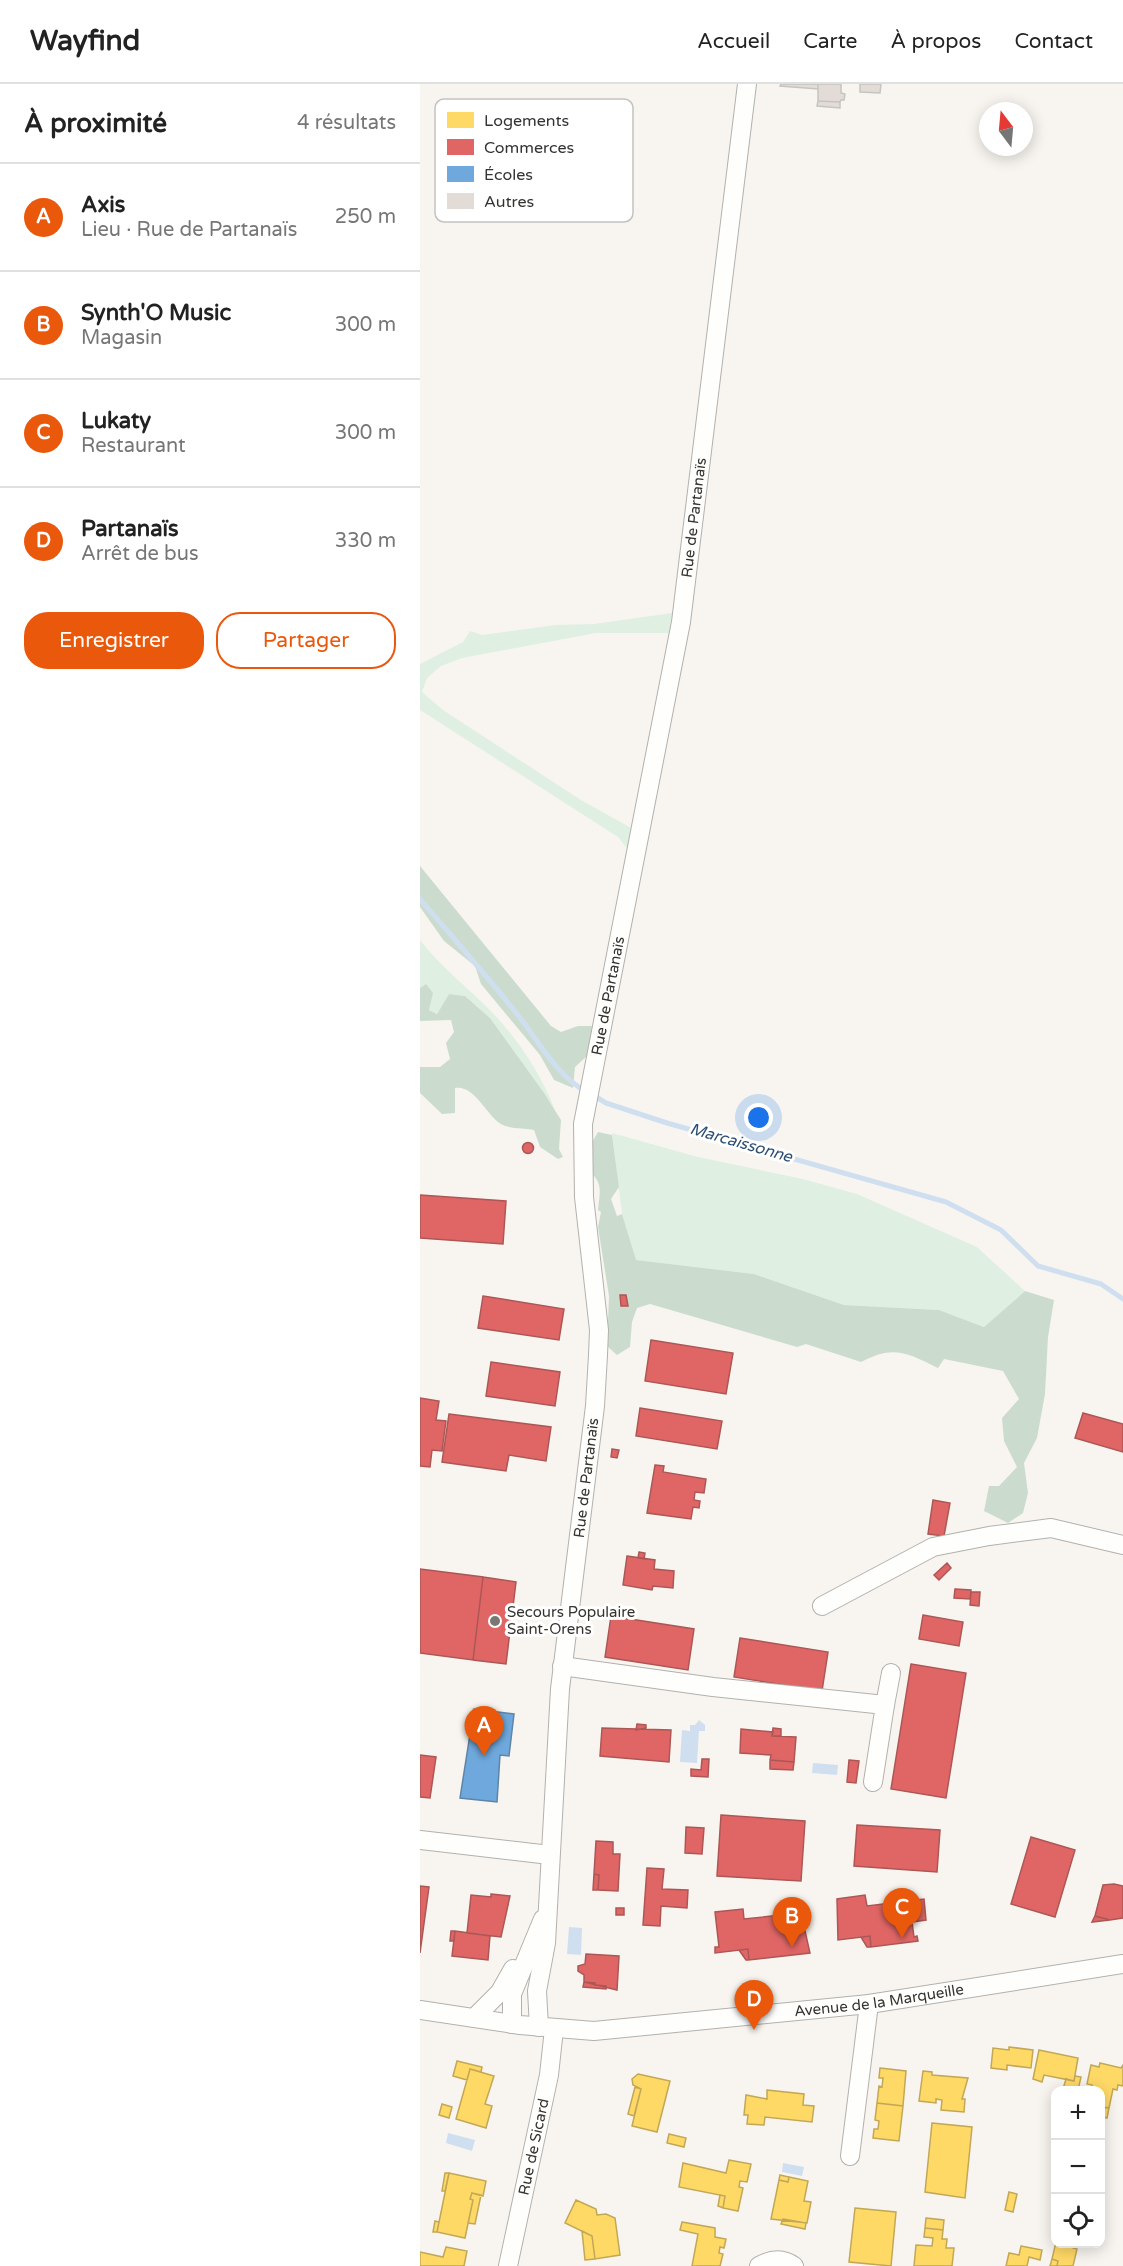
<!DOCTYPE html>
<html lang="fr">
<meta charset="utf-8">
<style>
:root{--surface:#fff;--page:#f6f6f6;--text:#222;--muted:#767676;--line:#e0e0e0;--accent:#ea580c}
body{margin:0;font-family:"Varela Round",sans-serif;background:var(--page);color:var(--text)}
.controls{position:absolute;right:18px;bottom:18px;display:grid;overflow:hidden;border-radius:12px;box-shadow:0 3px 15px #0003}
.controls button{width:54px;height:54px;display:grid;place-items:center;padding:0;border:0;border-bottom:2px solid var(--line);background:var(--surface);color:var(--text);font:30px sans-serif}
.compass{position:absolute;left:559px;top:18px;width:54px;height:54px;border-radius:50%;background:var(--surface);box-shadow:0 3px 15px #0003;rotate:344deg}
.you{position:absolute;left:339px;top:1034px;width:21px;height:21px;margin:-15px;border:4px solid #fff;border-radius:50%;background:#1a73e8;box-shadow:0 0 0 9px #1a73e833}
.badge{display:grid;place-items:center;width:39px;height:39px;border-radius:50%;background:var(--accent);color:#fff;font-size:20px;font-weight:700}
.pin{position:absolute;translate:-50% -50px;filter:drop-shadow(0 2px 3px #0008)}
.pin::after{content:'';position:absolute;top:32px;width:21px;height:18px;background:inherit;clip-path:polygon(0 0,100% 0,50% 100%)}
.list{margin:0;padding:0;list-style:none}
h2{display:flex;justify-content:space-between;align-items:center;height:78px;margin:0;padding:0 24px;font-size:26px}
h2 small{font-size:20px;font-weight:400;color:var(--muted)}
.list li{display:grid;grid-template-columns:39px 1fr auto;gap:18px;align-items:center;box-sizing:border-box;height:108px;padding:0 24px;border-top:2px solid var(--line)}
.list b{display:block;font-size:22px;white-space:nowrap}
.list p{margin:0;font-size:20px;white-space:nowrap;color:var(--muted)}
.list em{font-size:20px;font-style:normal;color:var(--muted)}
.actions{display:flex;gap:12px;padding:18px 24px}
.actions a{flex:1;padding:14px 0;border:2px solid var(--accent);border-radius:24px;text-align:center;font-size:21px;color:var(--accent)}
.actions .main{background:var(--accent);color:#fff}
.icon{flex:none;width:33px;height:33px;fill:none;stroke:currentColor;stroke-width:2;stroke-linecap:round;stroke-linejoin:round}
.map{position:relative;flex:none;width:703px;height:2182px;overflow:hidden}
header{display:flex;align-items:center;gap:36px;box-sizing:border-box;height:84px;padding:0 30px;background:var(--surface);border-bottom:2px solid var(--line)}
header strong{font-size:28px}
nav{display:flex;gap:33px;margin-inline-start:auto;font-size:21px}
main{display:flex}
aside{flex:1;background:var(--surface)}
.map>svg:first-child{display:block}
.green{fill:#dff0e2}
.forest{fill:#cbdcce}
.water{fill:#cfdff0}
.homes{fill:#ffd966;stroke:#c2a756;stroke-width:1.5}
.shops{fill:#e06666;stroke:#ac5756;stroke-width:1.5}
.schools{fill:#6fa8dc;stroke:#5d85a8;stroke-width:1.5}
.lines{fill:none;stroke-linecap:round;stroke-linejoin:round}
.stream{stroke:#cfdff0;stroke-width:5}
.building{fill:#e3dcd6;stroke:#c6c4c0;stroke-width:1.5}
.minor-casing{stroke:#b3b1ad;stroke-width:20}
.minor{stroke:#fefefd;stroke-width:18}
.poi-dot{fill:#797773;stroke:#fff;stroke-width:2}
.labels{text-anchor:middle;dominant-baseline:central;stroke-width:6;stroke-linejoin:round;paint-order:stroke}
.street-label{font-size:15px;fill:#34332f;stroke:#fff}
.poi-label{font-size:15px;fill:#34332f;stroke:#fff;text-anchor:start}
.water-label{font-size:16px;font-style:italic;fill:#2c4e73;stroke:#fff}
.key{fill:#fff;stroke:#c2c2c1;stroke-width:1.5}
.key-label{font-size:16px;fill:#34332f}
</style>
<header>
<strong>Wayfind</strong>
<nav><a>Accueil</a><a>Carte</a><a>À propos</a><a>Contact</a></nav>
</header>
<main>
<aside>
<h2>À proximité<small>4 résultats</small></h2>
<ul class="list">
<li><span class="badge">A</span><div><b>Axis</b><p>Lieu · Rue de Partanaïs</p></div><em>250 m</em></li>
<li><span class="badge">B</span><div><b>Synth'O Music</b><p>Magasin</p></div><em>300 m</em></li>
<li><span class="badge">C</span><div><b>Lukaty</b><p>Restaurant</p></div><em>300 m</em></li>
<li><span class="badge">D</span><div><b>Partanaïs</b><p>Arrêt de bus</p></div><em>330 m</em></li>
</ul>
<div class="actions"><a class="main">Enregistrer</a><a>Partager</a></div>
</aside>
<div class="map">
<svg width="703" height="2182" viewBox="0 0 703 2182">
<rect width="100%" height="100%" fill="#f8f5f0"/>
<path class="green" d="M252,529l-3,20h-73l-134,25 -21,8 -14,12 -5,14 21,18 138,90 52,29 -4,22 -11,-14 -198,-127v-46l43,-22 7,-11 12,4 73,-10 39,-1z
M0,856c20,26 46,46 69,69 29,30 51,63 66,101l-65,-92 -25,-22 -16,-2 -12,20 -8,-4 -3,-26 -6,4z
M192,1049l86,24 105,22 54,15 120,53 48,44 -41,36 -45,-17 -95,-5 -90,-31 -119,-14 -13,-46z"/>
<path class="forest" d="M0,782l131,160 10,6 17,-6h14l-5,30 -12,11 -2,21 -19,-8 -14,-25 -59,-71 -6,-18 -31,-25 -24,-34z
M6,900l7,9 -4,17 8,4 12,-20 16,2 25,22 54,75 17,27 -2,29 4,8 -5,2 -18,-12 -6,-17c-9,-2 -25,-1 -33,-6 -15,-9 -26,-39 -46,-36v25l-13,1 -22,-21v-26h20l10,-8 -4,-16 8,-11 -3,-12 -31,1v-33z
M178,1048l14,3 7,52 -8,12 6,17 5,-2 14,46 118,14 90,31 95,5 45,17 41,-36 29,9 -6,37 -3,57 -8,44 -13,25 4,30 -5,20 -15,10 -24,-12 5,-25h10l18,-19 -13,-26 -2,-23 17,-19 -16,-28 -59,-12 -6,9c-32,-16 -45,-23 -77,-6l-55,-18 -9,3 -147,-43 -13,4 -5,14 -2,25 -13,8 -10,-9 2,-50 -11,-69 3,-15 -3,-2c2,-21 6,-28 -13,-42l6,-24z"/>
<path class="water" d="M279,1636l6,5v6h-6l-2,32 -17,-1 2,-32 8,1v-6h5z
M393,1679l25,2 -1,10 -25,-2z
M149,1843l13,1 -1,27 -14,-1z
M28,2049l27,7 -3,11 -26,-8z
M363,2079l21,4 -2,9 -20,-4z"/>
<path class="homes" d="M589,1963l24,3 -2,18 -24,-3v5l-16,-2 2,-20 16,2z
M619,1966l39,8 -4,23 -30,-6 -2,7 -9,-3z
M37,1977l25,6 -1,5 -11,-3 -3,11 -14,-4z
M680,1979l21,5 2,-3v21l-5,-1 -1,5 -4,-1 -4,19 -9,-1v-17h-9l1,-5 -5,-1 4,-19 8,2z
M460,1984l26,3 -3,35 -26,-3 2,-17 3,1 1,-9h-4z
M50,1985l24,7 -9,28 7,2 -6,22 -30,-9z
M503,1987l9,1v3l36,3 -6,21h3l-1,13 -23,-2 1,-10 -6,-1v4l-17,-2z
M218,1990l32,7 -13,51 -25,-6 9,-37 -8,-4 -1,-6z
M655,1992l6,1 -3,13 -15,-1 3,-10 8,2z
M215,2003l6,2 -7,27 -6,-2z
M347,2006l37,4 -1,11 11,1 -2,16 -47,-5 -1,8 -17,-1 1,-9h-4l2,-20 21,4z
M457,2019l26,3 -4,35 -26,-3 1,-9h4l1,-8 -4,-1z
M22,2020l10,3 -3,11 -10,-3z
M680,2023l9,1 -2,10 -7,-2z
M512,2039l40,4 -7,71 -40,-6z
M249,2050l17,4 -2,9 -17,-4z
M309,2076l22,4 -4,18 -7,-1 -1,6 4,1 -5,23 -15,-3 2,-12 -46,-9 4,-24 43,10z
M25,2089h4l-4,18h-3z
M29,2089l37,8 -3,15 -11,-3 -2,6 3,1 -8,38 -28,-6z
M360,2091l9,2 -1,5 -9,-2z
M369,2093l19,4 -4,20 7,1 -4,21 -36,-4 8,-39 9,2z
M589,2108l8,2 -4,18 -8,-2z
M52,2109l9,2 -6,29 -7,-1 5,-23 -3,-1z
M300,2111l5,1 -2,12 -5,-2z
M156,2116l20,9 1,6 9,-1 9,4 5,37 -25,4 -3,-23 -27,-13z
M435,2124l41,4 -5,54 -42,-4z
M506,2134l18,2 -1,10 -18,-2z
M363,2135l23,4 -1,6 -24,-5z
M15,2137l4,1 -2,10h-4z
M262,2138l33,6v9l11,2 -2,9 -4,-1 -1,6 4,1 -3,12h-28l6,-32 -18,-4z
M505,2144l18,2 -1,9h5l-1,9h8l-2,18h-38l2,-21 16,1 1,-8 -9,-1z
M162,2147l10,5 3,23 -10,1z
M636,2158l18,2 -1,4 4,1 -4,17h-16l1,-5 -6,-2z
M601,2162l21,4 -2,10 -11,-3 -2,9h-21l3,-13 10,2z
M26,2163l21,4 -3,15h-44v-14l23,5z
M632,2175l6,2 -1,5h-7z"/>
<path class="shops" d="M102.5 1064a5.5 5.5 0 1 1 11 0a5.5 5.5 0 1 1-11 0Z
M0,1111l86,6 -3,43 -83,-6z
M200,1211h6l2,11h-7z
M63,1212l81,13 -5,31 -81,-12z
M231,1256l82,13 -7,41 -81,-13z
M71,1278l69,10 -5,34 -69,-10z
M0,1314l19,3 -3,19 10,1 -4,30 -10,-1 -2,17 -10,-1z
M220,1324l82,13 -5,28 -81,-13z
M663,1329l40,11v28l-48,-14z
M29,1330l102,13 -5,34 -37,-6 -3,16 -64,-9z
M192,1365l7,1 -2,8 -6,-1z
M235,1381l9,1 -1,6 43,7 -2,14 -9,-1 -1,8 6,1 -1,7 -6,-1 -2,12 -44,-6z
M513,1416l17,3 -6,33 -16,-2z
M219,1468l6,1 -1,6 -6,-1z
M207,1472l28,4 -1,9 20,2 -1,17 -20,-2 -1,4 -29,-5z
M527,1479l4,5 -12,12 -5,-5z
M0,1485l63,8 -10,83 -53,-7z
M63,1493l33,5 -10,82 -33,-4z
M535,1505l16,1 -1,9 -16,-1z
M551,1508h9l-1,14 -9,-1z
M503,1531l40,7 -4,24 -40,-7z
M191,1532l83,13 -6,41 -83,-13z
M320,1554l88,14 -6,39 -88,-14z
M491,1580l55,9 -20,125 -55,-9z
M217,1640l9,1v3l-10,2z
M182,1644l69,2 -2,32 -69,-6z
M353,1644l8,1v7h-9z
M321,1645l32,3 -1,4 24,1 -2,25 -24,-2 1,-5 -31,-2z
M0,1671l16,2 -6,41 -10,-1z
M282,1675h7l-1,18 -17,-1v-7l10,1z
M350,1676l24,2 -1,8 -23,-1z
M429,1676l10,1 -3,22 -9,-1z
M301,1731l84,6 -4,60 -84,-5z
M437,1741l83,5 -3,42 -83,-6z
M266,1743l18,1 -2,26 -17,-1z
M611,1753l44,13 -20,67 -44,-13z
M176,1757l17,1v12h7l-2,37 -20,-1 1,-15 -5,-1z
M227,1784l17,1 -2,20 26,1 -1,18 -26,-2 -1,20 -17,-1z
M174,1790l5,1 -1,15h-5z
M694,1800l9,2v32l-13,2 -15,-4 8,-31z
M0,1802l9,1 -9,66z
M71,1810l19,2 -9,41 -34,-4 4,-38 20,2z
M445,1811l2,11 57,-7 2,21 -14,2 2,15 3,-1 1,5 -47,6 -1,-11 -32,4 -1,-41z
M196,1824h8v7h-8z
M323,1825l1,10 57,-6 9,40 -61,7 -1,-11 -33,4v-6h4l-4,-35z
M675,1832l15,4 -18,2z
M31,1847h4l-1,10h-4z
M35,1847l35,5 -2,24 -36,-4z
M450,1852l1,11h-4l-6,-10z
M328,1865l1,11h-3l-7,-10z
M166,1870l33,2 -2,34 -33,-8v-7l-6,-4v-5l7,-2z
M164,1898l11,1v2l11,1v3l-23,-2z"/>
<path class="schools" d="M54,1625l40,5 -5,42 -9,-1 -3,47 -37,-4z"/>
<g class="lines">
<path class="stream" d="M0,815c34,40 69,79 101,120 20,26 36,56 64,72
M173,1011l13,8 61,20 279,79 55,28 37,36 63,18 22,15"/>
</g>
<path class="building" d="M361,0h37v5l-38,-3z
M398,0h23v9l4,1 -1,6h-3l-1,2 -22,-1z
M440,0h21l-1,9 -20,-1z
M398,17l22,1v6l-23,-2z"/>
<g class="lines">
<g class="minor-casing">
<g id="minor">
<path d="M402,1522l111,-59 56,-11 62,-8 72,17"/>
<path d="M142,1582l151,21 172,18 -12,77"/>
<path d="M465,1621l6,-32"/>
<path d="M0,1756l130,15"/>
<path id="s1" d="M0,1926l100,15 74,6 275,-27 254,-40"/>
<path d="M54,1934l26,-26 13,-23"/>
<path d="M92,1940v-30l31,-75"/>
<path id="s2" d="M119,1943l-2,-36 9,-48 14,-254 35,-283 3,-51 1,-25 -15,-133 -1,-73 98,-502 66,-538"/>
<path d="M430,2072l19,-152"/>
<path id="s3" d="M88,2182l41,-191 5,-46"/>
<path d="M339,2182c12,-7 24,-8 35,0"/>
</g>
</g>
<use href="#minor" class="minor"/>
</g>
<circle class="poi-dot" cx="75" cy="1537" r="6"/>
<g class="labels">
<g class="street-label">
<text stroke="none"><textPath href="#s2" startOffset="1524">Rue de Partanaïs</textPath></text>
<text stroke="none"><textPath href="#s2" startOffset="1038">Rue de Partanaïs</textPath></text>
<text stroke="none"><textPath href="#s2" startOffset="552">Rue de Partanaïs</textPath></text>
<text stroke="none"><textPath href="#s1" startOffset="462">Avenue de la Marqueille</textPath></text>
<text stroke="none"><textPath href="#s3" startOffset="122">Rue de Sicard</textPath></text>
</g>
<g class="poi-label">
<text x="87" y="1528">Secours Populaire<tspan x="87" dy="17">Saint-Orens</tspan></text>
</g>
<g class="water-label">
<text transform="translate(321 1059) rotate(16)">Marcaissonne</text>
</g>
</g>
<rect x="15" y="15" width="198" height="123" rx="9" class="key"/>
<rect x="27" y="28" width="27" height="16" fill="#ffd966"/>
<rect x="27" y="55" width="27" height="16" fill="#e06666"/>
<rect x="27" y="82" width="27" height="16" fill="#6fa8dc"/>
<rect x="27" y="109" width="27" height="16" fill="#e3dcd6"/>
<g class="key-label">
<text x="64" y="42">Logements</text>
<text x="64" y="69">Commerces</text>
<text x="64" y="96">Écoles</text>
<text x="64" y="123">Autres</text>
</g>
</svg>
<div class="controls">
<button>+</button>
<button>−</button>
<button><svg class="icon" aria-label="locate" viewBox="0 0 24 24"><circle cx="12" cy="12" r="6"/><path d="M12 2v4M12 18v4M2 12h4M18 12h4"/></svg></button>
</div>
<svg class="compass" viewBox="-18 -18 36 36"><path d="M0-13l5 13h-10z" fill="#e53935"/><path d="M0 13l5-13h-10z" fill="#767676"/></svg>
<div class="you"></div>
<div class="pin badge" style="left:64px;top:1672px">A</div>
<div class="pin badge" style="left:372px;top:1863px">B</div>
<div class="pin badge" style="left:482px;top:1854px">C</div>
<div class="pin badge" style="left:334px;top:1946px">D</div>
</div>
</main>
